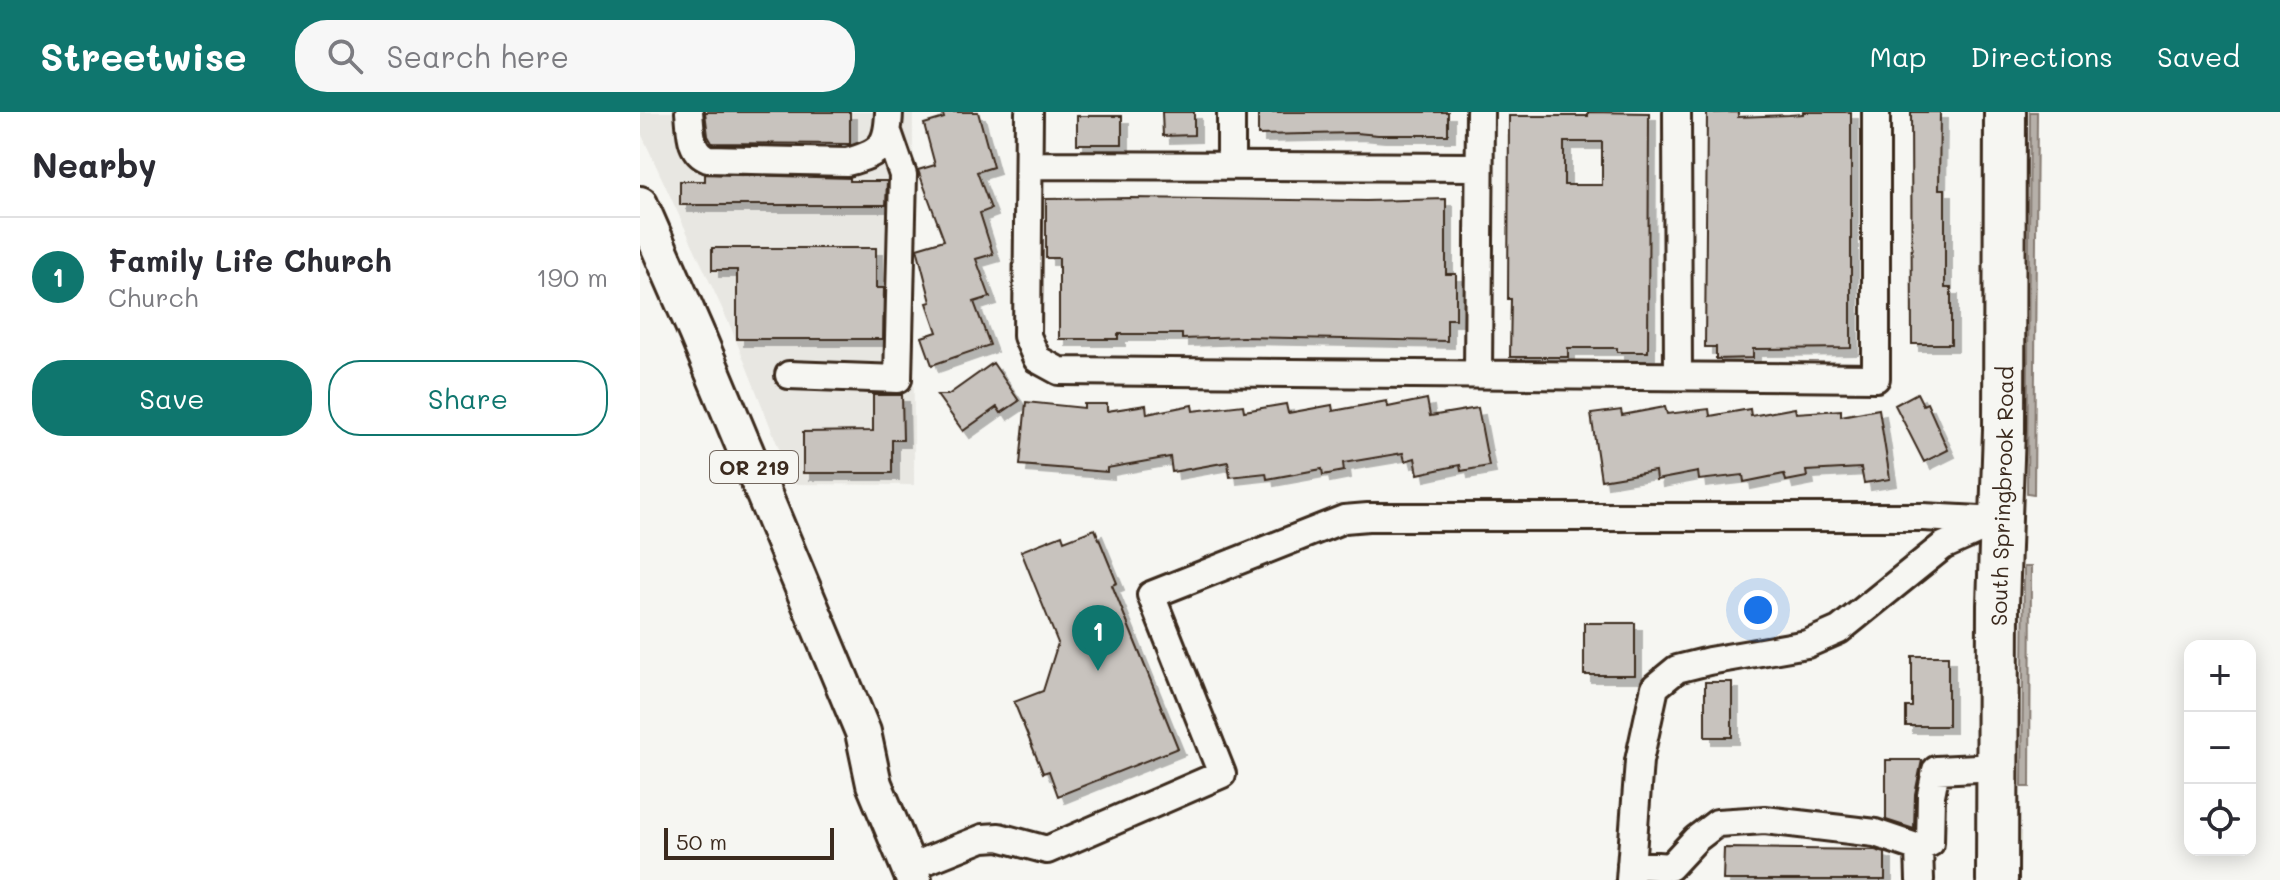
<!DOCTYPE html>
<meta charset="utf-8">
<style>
:root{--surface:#fff;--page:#f7f7f7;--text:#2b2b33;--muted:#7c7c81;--line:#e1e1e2;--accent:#0f766e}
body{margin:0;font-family:Mali,sans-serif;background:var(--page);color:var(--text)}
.controls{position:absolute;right:24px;bottom:24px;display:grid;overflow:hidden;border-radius:16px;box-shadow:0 4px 20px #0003}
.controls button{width:72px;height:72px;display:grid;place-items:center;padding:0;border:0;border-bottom:2px solid var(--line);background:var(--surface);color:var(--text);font:40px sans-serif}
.scale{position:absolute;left:24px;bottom:20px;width:170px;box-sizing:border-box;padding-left:8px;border:4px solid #3b2a1e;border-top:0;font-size:22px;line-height:28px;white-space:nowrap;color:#3b2a1e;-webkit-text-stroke:6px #f6f6f2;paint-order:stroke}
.you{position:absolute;left:1118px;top:498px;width:28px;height:28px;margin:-20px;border:6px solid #fff;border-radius:50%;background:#1a73e8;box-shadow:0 0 0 12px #1a73e833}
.badge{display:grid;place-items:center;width:52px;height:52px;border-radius:50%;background:var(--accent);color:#fff;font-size:26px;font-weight:700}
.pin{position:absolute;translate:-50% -66px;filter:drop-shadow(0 2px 4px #0008)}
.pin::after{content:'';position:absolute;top:42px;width:28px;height:24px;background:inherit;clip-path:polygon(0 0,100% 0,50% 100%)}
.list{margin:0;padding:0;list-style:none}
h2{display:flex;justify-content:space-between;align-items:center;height:104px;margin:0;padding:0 32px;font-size:34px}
h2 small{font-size:26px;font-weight:400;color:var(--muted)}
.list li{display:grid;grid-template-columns:52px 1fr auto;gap:24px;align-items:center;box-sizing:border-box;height:120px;padding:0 32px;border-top:2px solid var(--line)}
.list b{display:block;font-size:30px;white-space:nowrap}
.list p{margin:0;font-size:26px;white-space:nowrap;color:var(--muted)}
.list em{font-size:26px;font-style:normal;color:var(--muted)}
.actions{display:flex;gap:16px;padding:24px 32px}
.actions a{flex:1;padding:18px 0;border:2px solid var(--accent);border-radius:32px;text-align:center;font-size:28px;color:var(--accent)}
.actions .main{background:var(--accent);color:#fff}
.icon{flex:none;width:44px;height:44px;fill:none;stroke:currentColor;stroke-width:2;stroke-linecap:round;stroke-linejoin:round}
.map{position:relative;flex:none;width:1640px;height:768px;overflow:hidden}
header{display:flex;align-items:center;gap:48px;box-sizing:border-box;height:112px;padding:0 40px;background:var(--accent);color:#fff}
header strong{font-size:38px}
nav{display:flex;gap:44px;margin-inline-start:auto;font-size:28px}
.search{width:560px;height:72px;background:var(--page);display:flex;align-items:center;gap:20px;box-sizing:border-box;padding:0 28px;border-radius:32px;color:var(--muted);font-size:30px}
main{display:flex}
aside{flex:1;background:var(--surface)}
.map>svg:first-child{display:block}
.built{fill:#e8e7e2}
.water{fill:#b6b0a9;stroke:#857a71;stroke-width:2}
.building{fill:#c8c3be;stroke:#3b2a1e;stroke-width:2;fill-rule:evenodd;filter:url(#shadow)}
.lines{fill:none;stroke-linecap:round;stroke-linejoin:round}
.minor-casing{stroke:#3b2a1e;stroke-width:32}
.major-casing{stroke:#3b2a1e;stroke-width:40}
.highway-casing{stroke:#3b2a1e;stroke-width:46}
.minor{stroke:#f6f6f2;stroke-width:26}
.major{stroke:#f6f6f2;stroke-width:34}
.highway{stroke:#f6f6f2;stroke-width:40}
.labels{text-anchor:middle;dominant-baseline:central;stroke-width:6;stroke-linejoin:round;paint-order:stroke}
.shield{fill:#f6f6f2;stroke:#73675e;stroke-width:2}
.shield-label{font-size:20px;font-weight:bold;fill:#3b2a1e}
.street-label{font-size:22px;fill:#3b2a1e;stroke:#f6f6f2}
</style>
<header>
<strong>Streetwise</strong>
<div class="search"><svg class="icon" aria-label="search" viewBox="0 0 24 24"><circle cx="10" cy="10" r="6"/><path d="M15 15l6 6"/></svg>Search here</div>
<nav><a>Map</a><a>Directions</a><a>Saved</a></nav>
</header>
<main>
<aside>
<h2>Nearby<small></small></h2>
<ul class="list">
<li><span class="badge">1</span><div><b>Family Life Church</b><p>Church</p></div><em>190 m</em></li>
</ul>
<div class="actions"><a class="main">Save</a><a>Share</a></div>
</aside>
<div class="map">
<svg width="1640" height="768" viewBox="0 0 1640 768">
<defs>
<filter id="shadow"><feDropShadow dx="7" dy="7" stdDeviation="0" flood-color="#0004"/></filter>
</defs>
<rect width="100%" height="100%" fill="#f6f6f2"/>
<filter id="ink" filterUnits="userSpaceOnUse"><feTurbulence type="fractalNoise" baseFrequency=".0125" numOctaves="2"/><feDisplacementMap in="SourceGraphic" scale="16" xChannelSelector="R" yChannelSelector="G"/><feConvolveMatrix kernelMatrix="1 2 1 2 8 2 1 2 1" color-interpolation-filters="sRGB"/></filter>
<g filter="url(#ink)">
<path class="built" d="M0,0h273l1,373 -121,-1 -61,-154 -92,-199z"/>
<path class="water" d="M1390,0h7l-3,382 -7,-1z
M1384,455h7l-1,220h-8z"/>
<path class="building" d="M65,0h145v32l-138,-1 -4,-7z
M302,0h36l15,55 -16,5 14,37 -11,4 13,41 -17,5 14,38 -16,5 16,43 -58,20 -10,-28 15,-5 -10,-29 4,-1 -14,-54 27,-8 -26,-70 17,-5 -11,-41 20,-6z
M522,0h32v23l-31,1z
M618,0h190v23h-70l-22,-2 -98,2z
M948,0l61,1 -1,239h-31v-4h-49v9h-58l1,-58h-3l1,-183h79zM924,30h38v43h-38z
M1098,0v5l51,-2 14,-1v-2h48v236l-98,1v9l-37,1v-12h-11l2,-234z
M1271,0h29l-1,77h6v99h6v56h-39z
M437,4h45v28h-45z
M65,62l145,4v3h37l-1,24h-206v-24h25z
M492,86l234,3 80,-2v75h10v45h-9v22l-205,-4 -60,2v-5h-64v5h-59v-81h-13v-59z
M72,136h164v40h8l-1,51h-146v-69h-25z
M353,251l26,38 -18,12 -4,-6 -34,24 -26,-36h11z
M1277,281l6,12 4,-2 21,47 -24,12 -29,-57z
M233,283h29l1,45h-11v33h-89v-41l70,-1z
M787,287l3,17 48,-8 11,58 -28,5 -1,-6 -42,9 -3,-16 -10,3 -2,-8 -60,10 1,8 -21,4 -1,-6 -55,10 -1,-6 -36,4 -2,-15 -56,10 -2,-15 -63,11v4l-87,-7 6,-63 58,6v-4h23v7l39,-6 1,9 45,-9 1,6 50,-6 1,6 42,-7 2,9 44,-8 1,6 54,-10 1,6z
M1025,295l2,7 42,-5 1,7 40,-7 1,7 44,-8 1,5 45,-3v6l38,-7 11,70 -26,4 -3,-15 -55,3 1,6 -21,4 -2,-7 -40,8 -1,-7 -44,5 -1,-8 -42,8 -1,-9 -54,9 -10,-66 30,-4 1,5z
M455,417l22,54 -5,2 66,163 -120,48 -9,-25 -6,2 -29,-71 29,-11 15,-48 -37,-92 41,-16 2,6z
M944,511h51v52h-51z
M1272,544h36v70h-42v-19h6z
M1065,570h27v55h-27z
M1246,648h36l-7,34 -1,35 -28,-9z
M1084,736l151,2 10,3v27h-162z"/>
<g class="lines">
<g class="minor-casing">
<path id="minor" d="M49,0c2,18 0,40 19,47l139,3c33,-9 41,-15 42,-50
M389,0l-2,224 10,23 22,12 817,7v-266
M1037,0l1,264
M389,53l450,2
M591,54v-54
M838,262l2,-262
M149,263l109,4 5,-204 -14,-40
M1279,736l11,-5 1,-48 5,-25 62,-3
M288,748l55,-22 16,-1 48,13 175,-76 -71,-179 193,-76 24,-2h555l77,4
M991,752l39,3 26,-28 21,-16 48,-3 110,13 44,15 1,32
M990,768l9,-119 16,-74 22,-18 32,-8 98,-17 32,-14 104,-84 54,-24"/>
</g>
<g class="major-casing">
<path id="major" d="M0,92l56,128 167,400 11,52 40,96"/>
</g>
<g class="highway-casing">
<g id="highway">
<path id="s1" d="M1357,768l1,-275 6,-175 1,-318"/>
</g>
</g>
<use href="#minor" class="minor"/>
<use href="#major" class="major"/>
<use href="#highway" class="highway"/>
</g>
</g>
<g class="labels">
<rect class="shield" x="70" y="339" width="88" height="32" rx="6"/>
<g class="shield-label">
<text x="114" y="355">OR 219</text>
</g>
<g class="street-label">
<text stroke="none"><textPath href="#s1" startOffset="384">South Springbrook Road</textPath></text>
</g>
</g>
</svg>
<div class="controls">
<button>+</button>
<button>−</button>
<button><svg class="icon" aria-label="locate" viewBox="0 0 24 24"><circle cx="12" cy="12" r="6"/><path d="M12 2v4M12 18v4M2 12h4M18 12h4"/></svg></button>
</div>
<div class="scale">50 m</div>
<div class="you"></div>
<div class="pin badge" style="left:458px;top:559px">1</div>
</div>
</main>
